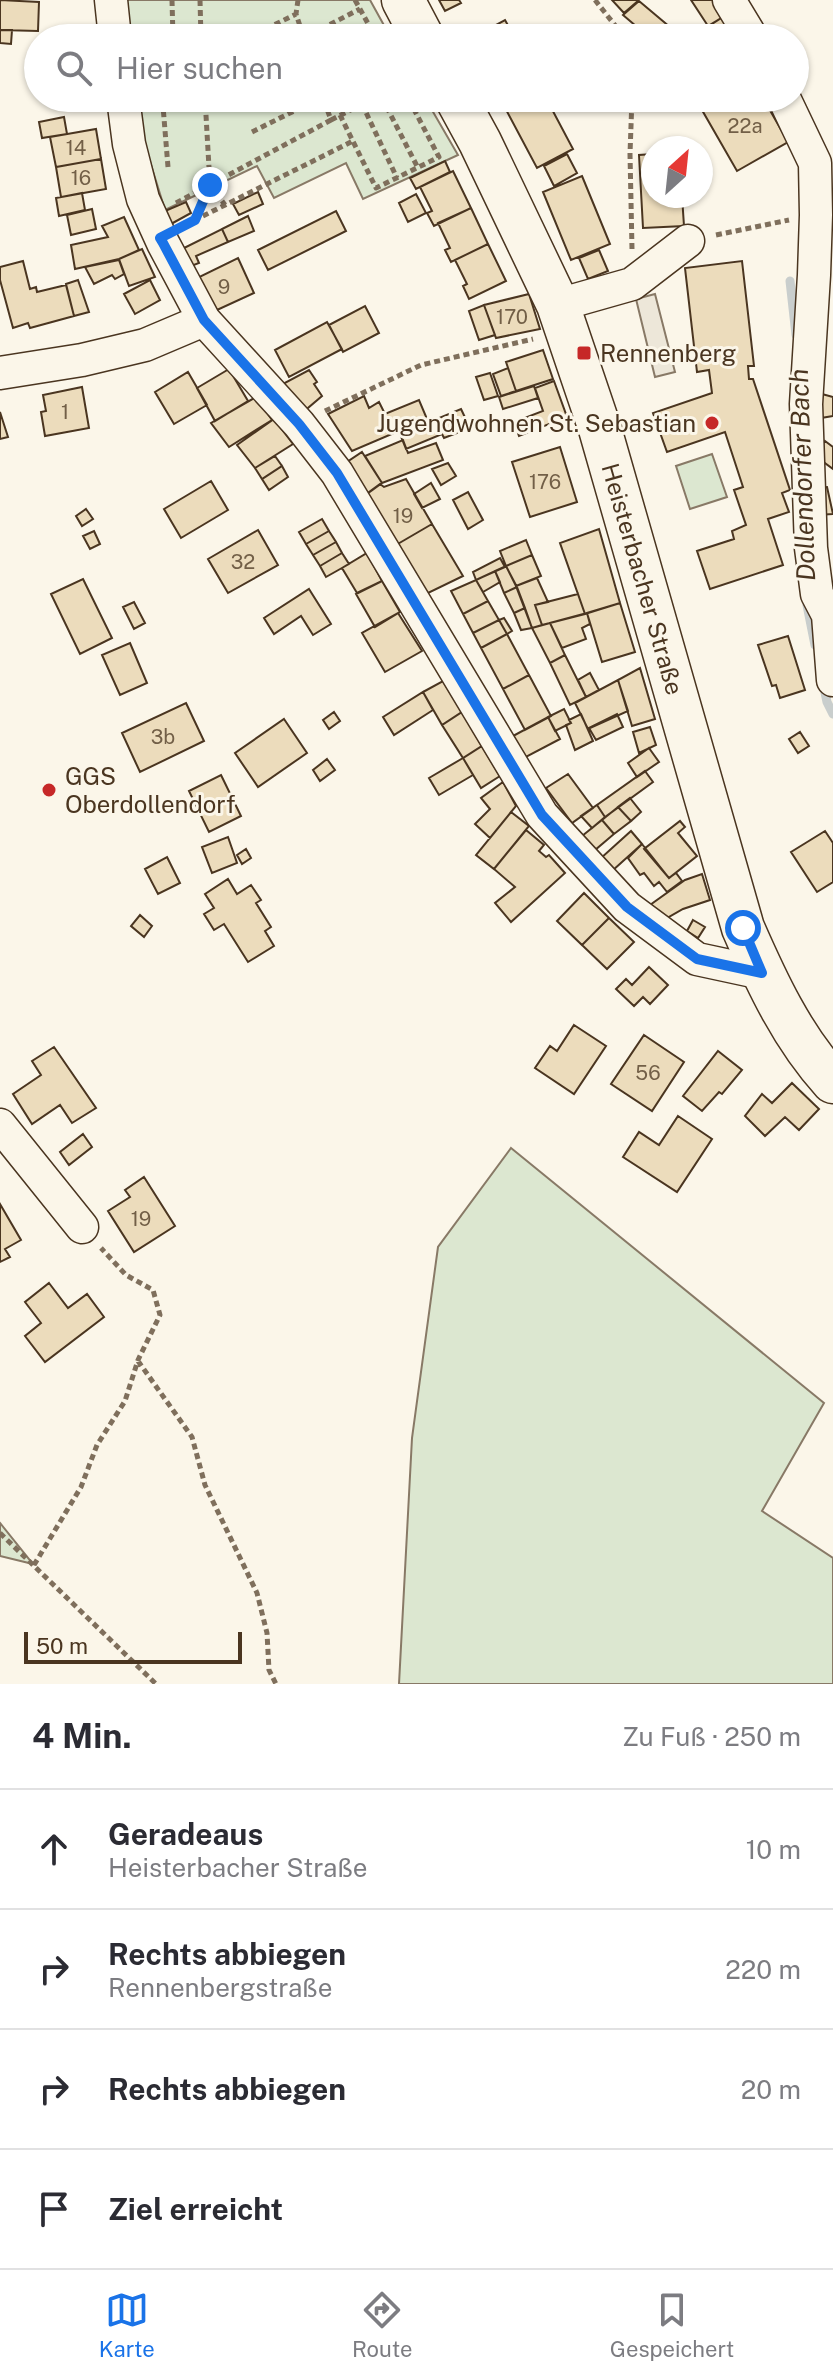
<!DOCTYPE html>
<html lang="de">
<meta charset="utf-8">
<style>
:root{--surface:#fff;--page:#f2f2f3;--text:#2b2b33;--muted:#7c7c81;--line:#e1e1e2;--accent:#1a73e8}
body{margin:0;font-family:"Public Sans",sans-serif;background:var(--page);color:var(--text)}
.compass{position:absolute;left:641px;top:136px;width:72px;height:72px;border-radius:50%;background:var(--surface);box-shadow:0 2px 6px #0004;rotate:27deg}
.scale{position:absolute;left:24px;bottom:20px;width:218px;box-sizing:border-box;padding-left:8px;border:4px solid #4a3520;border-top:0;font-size:22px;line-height:28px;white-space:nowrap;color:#4a3520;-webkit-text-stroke:6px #fbf6e9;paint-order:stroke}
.stop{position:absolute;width:24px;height:24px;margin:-18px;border:6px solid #1a73e8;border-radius:50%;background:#fff}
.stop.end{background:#1a73e8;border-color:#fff;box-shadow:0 2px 8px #0008}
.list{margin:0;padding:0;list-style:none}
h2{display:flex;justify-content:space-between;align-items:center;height:104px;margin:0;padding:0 32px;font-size:34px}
h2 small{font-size:26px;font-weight:400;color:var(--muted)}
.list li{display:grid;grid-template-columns:52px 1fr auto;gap:24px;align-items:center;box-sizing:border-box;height:120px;padding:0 32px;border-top:2px solid var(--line)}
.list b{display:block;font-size:30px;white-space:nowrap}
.list p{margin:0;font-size:26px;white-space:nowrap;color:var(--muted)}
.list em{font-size:26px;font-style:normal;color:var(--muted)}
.icon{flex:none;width:44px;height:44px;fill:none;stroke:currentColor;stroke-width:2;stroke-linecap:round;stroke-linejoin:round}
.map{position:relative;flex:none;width:833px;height:1684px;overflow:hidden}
.search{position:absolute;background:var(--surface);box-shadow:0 2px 6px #0004;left:24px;right:24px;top:24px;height:88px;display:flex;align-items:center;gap:20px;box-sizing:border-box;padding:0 28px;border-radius:44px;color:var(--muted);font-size:30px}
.sheet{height:584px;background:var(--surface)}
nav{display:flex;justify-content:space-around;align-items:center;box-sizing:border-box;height:112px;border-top:2px solid var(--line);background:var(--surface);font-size:22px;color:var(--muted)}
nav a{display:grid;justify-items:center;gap:4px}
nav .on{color:var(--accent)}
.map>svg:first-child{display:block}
.green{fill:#dce7d0;stroke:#887966;stroke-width:2}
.parking{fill:#ede7d9;stroke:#887966;stroke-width:2}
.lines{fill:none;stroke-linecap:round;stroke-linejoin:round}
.stream{stroke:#c9cecd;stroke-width:9}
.building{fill:#ecdcbc;stroke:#4a3520;stroke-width:2}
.minor-casing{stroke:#4a3520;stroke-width:35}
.major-casing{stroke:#4a3520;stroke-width:45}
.path{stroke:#7f6f5c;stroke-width:5;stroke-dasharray:6 4;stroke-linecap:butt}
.minor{stroke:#fbf6e9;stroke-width:32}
.major{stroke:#fbf6e9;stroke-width:42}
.route{stroke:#1a73e8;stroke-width:10}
.poi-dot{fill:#c62828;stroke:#fbf6e9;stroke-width:3}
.labels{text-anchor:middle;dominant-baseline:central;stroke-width:6;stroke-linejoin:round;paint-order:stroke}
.number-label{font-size:20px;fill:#725f47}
.poi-label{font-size:24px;fill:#4a3520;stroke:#fbf6e9;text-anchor:start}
.street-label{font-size:24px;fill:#4a3520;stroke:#fbf6e9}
.water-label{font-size:26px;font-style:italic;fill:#4a3520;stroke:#fbf6e9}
</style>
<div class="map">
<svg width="833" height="1684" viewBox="0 0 833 1684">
<rect width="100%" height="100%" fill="#fbf6e9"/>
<path class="green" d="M124,0h246l21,38h-263z
M138,98h287l33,57 -95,44 -17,-36 -72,35 -17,-32 -92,44 -22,-71z
M712,454l15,43 -37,12 -14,-43z
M511,1148l313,255 -62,108 71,47v126h-434l13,-246 26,-191z
M0,1523l33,41 -33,-8z"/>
<path class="parking" d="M655,294l20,78 -20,5 -19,-78z"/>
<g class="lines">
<path class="stream" d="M790,281l6,54
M807,605l8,40
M823,683l4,19 6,12"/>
</g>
<path class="building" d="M0,0l39,2 -1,29 -38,-1z
M439,0h20l2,3 -16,8z
M612,0h27l-15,13z
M691,0h26l9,15 -18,11z
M639,1l44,37h-33l-27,-23z
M726,15l14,23h-43l-2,-3z
M505,20l10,18h-43z
M0,30h12l-1,14 -11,-1z
M514,98h32l27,51 -36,19 -34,-64z
M722,98h41l25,44 -51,29 -35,-61z
M64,117l3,17 -25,4 -3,-16z
M96,129l5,30 -45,8 -6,-30z
M567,154l10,19 -23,13 -10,-20z
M653,154v42h29l2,30 -41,2 -4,-73z
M101,159l5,30 -45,8 -5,-30z
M445,161l5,11 -34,17 -6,-11z
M453,171l18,37 -37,18 -7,-13 5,-2 -12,-24z
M582,176l28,68 -39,16 -28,-68z
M258,192l5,12 -24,11 -6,-11z
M82,193l3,17 -26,6 -3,-18z
M416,194l10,19 -18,9 -9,-19z
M186,202l5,11 -20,11 -6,-13z
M471,208l17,36 -37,18 -6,-12 5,-2 -12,-25z
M92,209l4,20 -25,6 -4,-20z
M336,211l10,20 -78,39 -10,-20z
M248,216l6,15 -26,11 -6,-13z
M124,217l15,33 -20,9 -44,10 -4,-24 37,-8 -6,-11z
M222,229l6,13 -32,14 3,7 -13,5 -8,-17z
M488,244l18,37 -37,18 -6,-13 4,-2 -12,-24z
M142,249l13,28 -26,9 -10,-27z
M599,250l9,21 -20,8 -9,-21z
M238,258l16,35 -37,17 -26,-29z
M119,260l5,14 -9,5 -3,-4 -18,9 -9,-17z
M23,261l7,28 6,-2 1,5 29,-7 8,31 -44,12 -2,-5 -15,5 -13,-48v-13z
M742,261l12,105h-6l1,13h4l37,111 -8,3 7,19 -21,7 15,46 -73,24 -13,-38 37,-12 -2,-8 14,-6 -12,-35 9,-3 -18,-55 -58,20 -14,-39 59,-20 -3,-23 -12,2 -12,-104z
M78,280l11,32 -15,4 -8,-32z
M150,280l10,20 -25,14 -11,-20z
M529,294l11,35 -44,9 -12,-33z
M484,305l11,30 -16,5 -10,-29z
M365,306l14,27 -36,19 -14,-27z
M327,322l15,27 -53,28 -14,-27z
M543,350l10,29 -37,12 -10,-29z
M508,368l8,23 -15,5 -8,-22z
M229,369l19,32 -33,20 -18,-33z
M309,370l8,12 -3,2 8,12 -20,17 -23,-27z
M188,372l19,33 -33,19 -19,-32z
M490,373l8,23 -14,4 -8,-23z
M554,381l13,36 -48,19 -5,-14 29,-11 -8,-23z
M534,386l4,12 -35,11 -4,-12z
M82,387l7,41 -44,8 -4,-24 5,-1 -3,-16z
M822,394l11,3v19l-12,2z
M364,396l5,12 10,-6 6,12 34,-14 8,19 -75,32 -24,-37z
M256,397l16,23 -43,27 -18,-24z
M461,409l9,19 -26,10 -2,-4 -36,15 -6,-15z
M0,412l8,25 -8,2z
M274,419l19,25 -38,24 -18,-23z
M403,440l5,13 28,-10 7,17 -61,23 -17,-27z
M825,441l8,6v22l-19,-14z
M560,447l17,55 -47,15 -18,-55z
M362,452l20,31 -18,13 -23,-30z
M275,456l7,10 -20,13 -7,-11z
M448,463l8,13 -15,9 -9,-16z
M282,466l6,11 -19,13 -7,-11z
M406,479l26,45 -36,21 -31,-50 15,-11 4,3z
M211,481l17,29 -47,28 -17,-29z
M431,483l9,16 -18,9 -8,-14z
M827,487l6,27 -16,1 -2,-27z
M468,492l15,28 -15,9 -15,-29z
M86,509l7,10 -11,7 -6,-10z
M322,519l7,12 -23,13 -7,-12z
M432,524l31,52 -37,18 -30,-49z
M599,529l21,74 -35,11 -25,-71z
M258,530l20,35 -50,28 -20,-34z
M94,531l6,13 -10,5 -7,-13z
M329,531l7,11 -23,13 -7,-11z
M526,540l6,15 -26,11 -6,-15z
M336,542l6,11 -22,13 -7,-11z
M342,553l7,11 -23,13 -6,-11z
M367,553l15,28 -25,12 -15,-25z
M532,555l9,21 -25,10 -10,-20z
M500,558l5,9 -29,13 -3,-8z
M506,566l11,21 -13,6 -9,-22z
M495,571l5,11 -17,10 -7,-12z
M537,578l11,24 -13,3 7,20 -10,3 -16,-42z
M83,579l29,59 -32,16 -29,-60z
M476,580l12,21 -25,13 -12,-23z
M382,581l18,31 -25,15 -19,-33z
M517,587l8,21 -11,5 -10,-20z
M309,589l22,35 -18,11 -12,-19 -27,18 -10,-16z
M578,594l7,20 -43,11 -7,-20z
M488,601l11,19 -26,13 -10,-19z
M134,602l11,21 -11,6 -11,-22z
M620,603l15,49 -33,10 -15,-49z
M525,608l7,20 -11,2 -7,-17z
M398,613l24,38 -37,21 -23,-39z
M587,613l3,11 -8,4 4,11 -24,9 -12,-25z
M504,618l8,13 -5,3 -8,-14z
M499,620l8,14 -26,14 -8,-15z
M550,623l15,32 -15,8 -18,-35z
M507,634l22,41 -26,14 -22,-41z
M788,636l17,54 -25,8 -4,-13 -4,1 -14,-41z
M130,643l17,40 -27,12 -18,-40z
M565,655l21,42 -16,8 -20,-42z
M640,668l15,51 -23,7 -14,-46z
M590,673l9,17 -13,7 -8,-17z
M529,675l22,41 -26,14 -22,-41z
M618,680l10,31 -40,18 -13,-26z
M443,681l19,31 -20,13 -19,-33z
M423,692l10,18 -39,25 -11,-18z
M186,703l18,38 -64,31 -18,-39z
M564,709l7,14 -16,8 -7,-14z
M334,712l6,9 -11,8 -6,-9z
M462,712l20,34 -19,12 -21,-33z
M581,714l12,27 -18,9 -9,-25 5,-2 -2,-3z
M617,714l6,13 -27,13 -7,-12z
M548,717l12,22 -36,19 -11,-22z
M284,719l23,34 -49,34 -23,-34z
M650,727l6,18 -17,8 -6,-21z
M800,732l9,14 -11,7 -9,-14z
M482,746l18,30 -19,12 -18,-30z
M649,748l10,14 -22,15 -9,-14z
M463,758l10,17 -34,20 -10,-17z
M327,759l8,11 -15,11 -7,-11z
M645,771l8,11 -48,35 -8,-12z
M568,774l25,34 -21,15 -26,-35z
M221,775l20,41 -32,16 -20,-41z
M503,782l13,24 -26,32 -15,-14 15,-15 -9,-11z
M630,798l11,14 -10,9 -13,-14z
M597,805l8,12 -13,11 -11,-12z
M618,807l13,14 -17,13 -12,-14z
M511,812l18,14 -35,43 -18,-14z
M602,820l12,14 -19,16 -13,-14z
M680,821l5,6 -7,6 19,23 -28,22 -25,-29z
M526,830l18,15 -5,6 7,6 3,-2 16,18 -54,49 -16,-19 20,-16 -21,-18z
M631,831l11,13 -30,27 -11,-13z
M825,831l8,12v39l-16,10 -26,-40z
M228,837l9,26 -25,10 -10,-26z
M642,844l27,34 7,-5 6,8 -15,11 -8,-10 -5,4 -10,-13 -4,2 -12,-17z
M246,849l5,9 -9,6 -5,-9z
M167,857l13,26 -22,11 -13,-25z
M702,874l8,26 -27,9 -16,9 -17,-13 35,-25z
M228,879l9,15 14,-9 10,15 -5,3 15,24 -6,4 9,15 -26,16 -24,-38 -10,6 -10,-16 10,-6 -9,-14z
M584,893l25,25 -27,27 -25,-24z
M140,915l12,11 -8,11 -13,-11z
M609,918l25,24 -27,27 -25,-24z
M693,920l12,7 -7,11 -11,-7z
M649,967l19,18 -18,19 -7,-7 -9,9 -18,-17 10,-10 6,6z
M574,1025l32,21 -32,48 -39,-26 15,-22 7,5z
M644,1035l40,27 -32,49 -41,-27z
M54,1047l42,61 -24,15 -12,-18 -28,19 -19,-30 28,-19 -9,-14z
M718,1051l24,19 -20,24 -3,-2 -17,19 -19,-15z
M792,1083l27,26 -20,21 -14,-13 -20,19 -20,-20 17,-22 10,9z
M678,1116l34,23 -35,53 -54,-35 16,-25 20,13z
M83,1134l9,13 -23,18 -9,-13z
M144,1177l31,49 -41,26 -26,-41 22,-14 -5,-7z
M0,1204l21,36 -16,9 5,8 -10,5z
M49,1283l19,25 19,-14 17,23 -59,45 -20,-26 16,-13 -16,-21z"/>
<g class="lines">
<g class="minor-casing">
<path id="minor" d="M111,0l4,38
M729,0l23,38
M123,98l6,46 14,55 20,44 41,77 95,104 38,49 205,342 85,92 70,52 65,14
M784,98l31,65 1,52 -2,60 -8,129 5,144 6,46 11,21 5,65
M558,305l74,-21 56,-43
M0,373l82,-13 63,-15 59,-25
M0,1125l82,102"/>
</g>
<g class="major-casing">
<path id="major" d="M403,0l20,38
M456,98l24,44 78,163 42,124 143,499c24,55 49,109 90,154"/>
</g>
<path class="path" d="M172,0l1,38
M200,0l1,38
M298,0l-2,14 8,24
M355,0l21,38
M595,0l30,38
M268,29l3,9
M321,29l39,-20
M248,38l48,-24
M366,38l8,-4
M382,98l36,70
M242,102l8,-4
M362,104l35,74
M340,115l36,73 63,-31 -31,-59
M331,120l43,-22
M252,132l44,-22 -4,-12
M168,167l-5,-61 12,-8
M210,185l15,20
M176,203l155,-83 -8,-22
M196,218l14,-33 -5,-87
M185,225l168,-84
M716,235l73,-15
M632,249l-2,-95 2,-56
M325,411l96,-46 112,-26
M138,1361l54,76 13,48 52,108 10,40 2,37 7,14
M0,1533l156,151
M34,1565l47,-78 16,-42 28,-44 13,-41 22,-45 -7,-25 -27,-15 -25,-27"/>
<use href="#minor" class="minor"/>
<use href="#major" class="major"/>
</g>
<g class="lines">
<path class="route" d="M210,185l-15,35 -35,18 3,5 41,77 95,104 38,49 205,342 85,92 70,52 65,14 -19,-45"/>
</g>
<g class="poi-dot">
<rect x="576" y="345" width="16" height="16" rx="4"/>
<circle cx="712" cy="423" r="8"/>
<circle cx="49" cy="790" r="8"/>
</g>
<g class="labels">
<g class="number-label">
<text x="745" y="126">22a</text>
<text x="76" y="148">14</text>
<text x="81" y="178">16</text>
<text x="224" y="287">9</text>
<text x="512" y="317">170</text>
<text x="65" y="412">1</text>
<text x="545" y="482">176</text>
<text x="403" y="516">19</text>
<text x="243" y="562">32</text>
<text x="163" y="737">3b</text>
<text x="648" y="1073">56</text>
<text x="141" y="1219">19</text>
</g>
<g class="poi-label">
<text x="600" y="353">Rennenberg</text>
<text x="696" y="423" text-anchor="end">Jugendwohnen St. Sebastian</text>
<text x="65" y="776">GGS<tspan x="65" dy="28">Oberdollendorf</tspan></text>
</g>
<g class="street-label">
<text transform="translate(643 579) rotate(74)">Heisterbacher Straße</text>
</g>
<g class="water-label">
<text transform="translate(802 475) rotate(-92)">Dollendorfer Bach</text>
</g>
</g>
</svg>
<svg class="compass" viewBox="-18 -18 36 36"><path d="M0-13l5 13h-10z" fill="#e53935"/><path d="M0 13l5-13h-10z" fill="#7c7c81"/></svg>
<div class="scale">50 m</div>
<div class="stop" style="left:743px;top:928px"></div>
<div class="stop end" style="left:210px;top:185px"></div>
<div class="search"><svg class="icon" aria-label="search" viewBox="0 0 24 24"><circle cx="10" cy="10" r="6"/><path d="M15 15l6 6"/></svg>Hier suchen</div>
</div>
<section class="sheet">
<h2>4 Min.<small>Zu Fuß · 250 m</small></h2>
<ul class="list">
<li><svg class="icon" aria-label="ahead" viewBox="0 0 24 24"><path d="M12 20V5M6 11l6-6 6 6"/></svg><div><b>Geradeaus</b><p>Heisterbacher Straße</p></div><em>10 m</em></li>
<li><svg class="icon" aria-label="right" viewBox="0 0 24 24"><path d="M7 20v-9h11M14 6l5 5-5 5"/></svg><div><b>Rechts abbiegen</b><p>Rennenbergstraße</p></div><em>220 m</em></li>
<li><svg class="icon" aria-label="right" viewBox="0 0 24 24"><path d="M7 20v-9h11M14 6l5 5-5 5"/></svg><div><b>Rechts abbiegen</b></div><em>20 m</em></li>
<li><svg class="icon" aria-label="arrive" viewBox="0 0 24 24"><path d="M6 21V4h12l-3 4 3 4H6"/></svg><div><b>Ziel erreicht</b></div></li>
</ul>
</section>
<nav>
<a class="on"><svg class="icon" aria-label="map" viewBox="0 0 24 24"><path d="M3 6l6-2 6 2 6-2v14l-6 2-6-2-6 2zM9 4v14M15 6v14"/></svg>Karte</a>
<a><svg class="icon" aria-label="directions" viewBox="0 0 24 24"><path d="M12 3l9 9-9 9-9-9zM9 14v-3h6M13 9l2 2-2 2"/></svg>Route</a>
<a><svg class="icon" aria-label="saved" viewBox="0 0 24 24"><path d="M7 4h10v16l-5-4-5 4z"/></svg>Gespeichert</a>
</nav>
